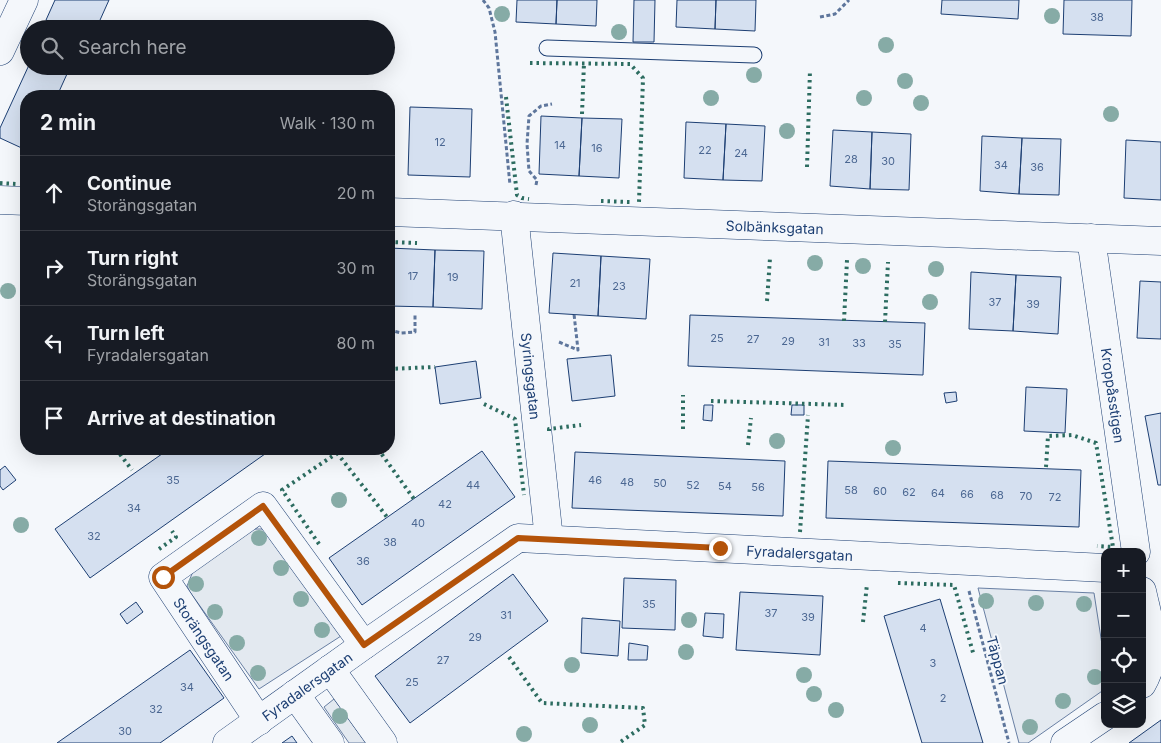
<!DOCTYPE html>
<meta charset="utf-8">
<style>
:root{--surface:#171b24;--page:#242831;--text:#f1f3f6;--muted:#9ea1a6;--line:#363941}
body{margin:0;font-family:Inter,sans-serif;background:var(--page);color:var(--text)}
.controls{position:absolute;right:15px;bottom:15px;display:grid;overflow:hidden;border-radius:10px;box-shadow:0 5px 20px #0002}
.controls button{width:45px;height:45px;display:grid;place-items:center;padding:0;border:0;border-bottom:1px solid var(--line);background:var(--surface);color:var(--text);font:25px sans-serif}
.stop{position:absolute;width:15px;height:15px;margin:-11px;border:4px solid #b45309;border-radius:50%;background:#fff}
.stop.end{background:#b45309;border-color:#fff;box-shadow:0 1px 5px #0008}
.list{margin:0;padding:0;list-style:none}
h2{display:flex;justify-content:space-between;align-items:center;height:65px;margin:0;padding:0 20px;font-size:21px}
h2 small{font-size:16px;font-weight:400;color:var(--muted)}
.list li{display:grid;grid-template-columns:32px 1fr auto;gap:15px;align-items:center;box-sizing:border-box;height:75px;padding:0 20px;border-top:1px solid var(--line)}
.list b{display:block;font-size:19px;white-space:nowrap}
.list p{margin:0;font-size:16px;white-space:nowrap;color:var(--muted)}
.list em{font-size:16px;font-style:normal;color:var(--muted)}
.icon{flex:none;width:28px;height:28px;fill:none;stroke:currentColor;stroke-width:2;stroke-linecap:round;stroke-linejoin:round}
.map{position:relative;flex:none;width:1161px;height:743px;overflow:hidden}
.search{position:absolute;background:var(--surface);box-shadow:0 5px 20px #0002;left:20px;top:20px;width:375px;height:55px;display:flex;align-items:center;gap:12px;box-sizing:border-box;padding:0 18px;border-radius:28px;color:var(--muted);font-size:19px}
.panel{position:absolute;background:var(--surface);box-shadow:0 5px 20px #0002;left:20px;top:90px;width:375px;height:365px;border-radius:20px}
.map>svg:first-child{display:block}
.green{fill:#e3e9f0;stroke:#687fa3}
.building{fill:#d5e0f0;stroke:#1d3f73}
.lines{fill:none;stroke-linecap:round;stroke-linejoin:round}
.service-casing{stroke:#1d3f73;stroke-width:17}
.minor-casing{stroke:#1d3f73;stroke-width:29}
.path{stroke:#5e769c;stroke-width:3;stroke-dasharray:4 2.5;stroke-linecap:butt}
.service{stroke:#f4f7fb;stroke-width:15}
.minor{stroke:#f4f7fb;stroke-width:28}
.hedge{stroke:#2c6c60;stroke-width:4;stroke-dasharray:2.5 4;stroke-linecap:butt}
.tree{fill:#86aba6}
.route{stroke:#b45309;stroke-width:6}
.labels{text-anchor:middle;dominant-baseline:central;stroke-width:4;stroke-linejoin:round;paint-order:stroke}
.number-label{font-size:11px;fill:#4b6792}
.street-label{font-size:14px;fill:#1d3f73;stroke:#f4f7fb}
</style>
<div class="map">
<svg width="1161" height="743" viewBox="0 0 1161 743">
<rect width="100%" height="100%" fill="#f4f7fb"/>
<path class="green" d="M251,529h12l78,107 -82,53 -69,-97 -3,-6 7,-17z
M978,588l116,5 11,71v25l-77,54h-9z
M334,699l32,44h-17l-25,-36z"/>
<path class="building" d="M55,0h54l-13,29h-30l-20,-9z
M517,0h40l-1,24 -40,-2z
M557,0h40l-1,26 -40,-2z
M634,0h21l-1,42h-21z
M677,0h39l-1,29 -39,-2z
M716,0h40l-1,31 -40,-2z
M942,0h77l-1,19 -77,-5z
M1064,0h68l-1,36 -68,-2z
M29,65l21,1 17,8 -10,22h-31v54l-26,-12v-10z
M410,107l62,2 -2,68 -62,-2z
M541,116l41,2 -3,58 -40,-2z
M582,118l40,1 -3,59 -40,-2z
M686,122l40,2 -3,56 -39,-2z
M726,124l39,2 -3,55 -39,-1z
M833,130l39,2 -2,57 -40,-3z
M872,132l39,2 -2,56 -39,-1z
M982,136l40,2 -3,56 -39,-3z
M1022,138l39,1 -2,56 -40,-1z
M1126,140l35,2v58l-37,-2z
M389,248l46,2 -2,57 -44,-1z
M435,250l49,1 -2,58 -49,-2z
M553,253l48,3 -3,60 -49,-3z
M601,256l49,3 -4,60 -48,-3z
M971,272l45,3 -3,56 -44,-2z
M1016,275l45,2 -3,57 -45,-3z
M1140,281l21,1v57l-24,-1z
M690,315l235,8 -2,52 -235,-9z
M611,355l4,41 -43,5 -5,-42z
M476,361l5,37 -41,6 -5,-37z
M1026,387l41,2 -2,44 -41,-2z
M956,392l1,9 -11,2 -2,-10z
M704,405h9l-1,16 -9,-1z
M792,405h12v10h-13z
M1161,413v72h-3l-13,-69z
M169,449h103l-182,129 -35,-49z
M482,451l33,46 -153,108 -33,-47z
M575,452l210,9 -2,55 -211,-8z
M828,461l253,9 -2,57 -253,-9z
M5,466l11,14 -13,10 -3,-4v-16z
M513,574l35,47 -138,102 -35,-47z
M624,578l52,2 -1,50 -53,-2z
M740,592l83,4 -3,59 -84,-5z
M940,599l43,144h-61l-38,-127z
M136,602l7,10 -16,12 -7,-10z
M705,613l19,1 -1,24 -20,-2z
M582,618l38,3 -2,35 -37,-3z
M629,643l19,3 -1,14h-19z
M190,650l34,48 -64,45h-103z
M1161,720v23h-32z
M292,736l5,7h-15z"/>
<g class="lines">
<g class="service-casing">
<path id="service" d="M547,48l207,7"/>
</g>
<g class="minor-casing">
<g id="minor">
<path d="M0,51l24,-51"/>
<path d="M0,200l26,1"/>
<path id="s1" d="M389,212l772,29"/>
<path id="s2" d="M514,215l35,324"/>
<path id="s3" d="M1091,238l45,314"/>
<path d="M1142,591c7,32 18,62 0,93"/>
<path d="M330,669l53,74"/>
<path d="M295,694l35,49"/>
<path d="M259,721l-96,-144 100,-71 101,139"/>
<path id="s4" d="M227,743l137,-98 154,-107 587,30"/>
<path d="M1065,743l40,-27"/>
</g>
</g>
<path class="path" d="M483,0l6,8 6,24 15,153
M820,17l15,-3 14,-14
M536,185l1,-5 -8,-9 -2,-27 2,-28 12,-10 11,-2
M389,330l12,3 14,-1v-17
M559,342l19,8 -4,-36
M969,591l40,152"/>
<use href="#service" class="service"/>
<use href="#minor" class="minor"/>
<path class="hedge" d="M530,63l100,1 13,14 -4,124
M506,97l11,98 5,3 7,1
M582,114l2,-51
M807,167l3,-97
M0,183l16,1
M601,201l29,1
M389,242l28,1
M767,301l3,-43
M844,321l3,-61
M885,322l3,-60
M389,369l46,-2
M711,401l136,4
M484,404l31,15 9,76
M683,429v-34
M549,431v-2l32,-4
M748,445l3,-27
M116,449l16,21
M378,449l36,50
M337,453l50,64
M1046,467l2,-31 24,-1 24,8 17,104 -16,-1
M800,532l8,-117
M319,544l-37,-54 61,-41
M159,549l17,-12 -4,-6
M898,583l56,2 20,71
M863,622l4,-38
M509,657l33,46 101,5 2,17 -26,18"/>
</g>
<g class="tree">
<circle cx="502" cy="14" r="8"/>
<circle cx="1052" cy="16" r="8"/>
<circle cx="619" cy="32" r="8"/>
<circle cx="886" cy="45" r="8"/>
<circle cx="754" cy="75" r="8"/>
<circle cx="905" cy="81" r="8"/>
<circle cx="711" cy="98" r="8"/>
<circle cx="864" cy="98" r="8"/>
<circle cx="921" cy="103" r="8"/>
<circle cx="1111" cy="114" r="8"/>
<circle cx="787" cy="131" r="8"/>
<circle cx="815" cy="263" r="8"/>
<circle cx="863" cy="266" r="8"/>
<circle cx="936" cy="269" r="8"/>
<circle cx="8" cy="291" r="8"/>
<circle cx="930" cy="302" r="8"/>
<circle cx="777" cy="441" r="8"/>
<circle cx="893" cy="448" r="8"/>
<circle cx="339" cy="500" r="8"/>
<circle cx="21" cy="525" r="8"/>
<circle cx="259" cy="538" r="8"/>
<circle cx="281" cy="568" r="8"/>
<circle cx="196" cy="584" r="8"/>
<circle cx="301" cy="599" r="8"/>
<circle cx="986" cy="601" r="8"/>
<circle cx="1036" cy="603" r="8"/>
<circle cx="1084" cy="604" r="8"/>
<circle cx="215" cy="612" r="8"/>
<circle cx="689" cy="620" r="8"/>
<circle cx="322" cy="630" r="8"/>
<circle cx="237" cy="643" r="8"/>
<circle cx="686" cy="652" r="8"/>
<circle cx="572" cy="665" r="8"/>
<circle cx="258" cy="673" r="8"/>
<circle cx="804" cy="675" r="8"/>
<circle cx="1095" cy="677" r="8"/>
<circle cx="814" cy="694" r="8"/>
<circle cx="1063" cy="701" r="8"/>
<circle cx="836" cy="710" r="8"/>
<circle cx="340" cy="716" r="8"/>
<circle cx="590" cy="725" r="8"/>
<circle cx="1030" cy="727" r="8"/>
<circle cx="524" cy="734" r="8"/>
</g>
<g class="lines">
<path class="route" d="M163,577l100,-71 101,139 154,-107 202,10"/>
</g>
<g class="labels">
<g class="number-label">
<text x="1097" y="17">38</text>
<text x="440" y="142">12</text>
<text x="560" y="145">14</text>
<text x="597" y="148">16</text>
<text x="705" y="150">22</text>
<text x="741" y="153">24</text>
<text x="851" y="159">28</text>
<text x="888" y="161">30</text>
<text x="1001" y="165">34</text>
<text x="1037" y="167">36</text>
<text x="413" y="276">17</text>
<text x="453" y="277">19</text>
<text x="575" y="283">21</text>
<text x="619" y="286">23</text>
<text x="995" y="302">37</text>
<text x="1033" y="304">39</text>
<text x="717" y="338">25</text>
<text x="753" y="339">27</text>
<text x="788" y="341">29</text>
<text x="824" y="342">31</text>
<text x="859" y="343">33</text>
<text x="895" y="344">35</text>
<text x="173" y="480">35</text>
<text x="595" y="480">46</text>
<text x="627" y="482">48</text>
<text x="660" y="483">50</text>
<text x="473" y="485">44</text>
<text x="693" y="485">52</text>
<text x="725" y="486">54</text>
<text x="758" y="487">56</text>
<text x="851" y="490">58</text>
<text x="880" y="491">60</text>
<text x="909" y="492">62</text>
<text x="938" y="493">64</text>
<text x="967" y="494">66</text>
<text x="997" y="495">68</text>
<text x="1026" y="496">70</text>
<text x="1055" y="497">72</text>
<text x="445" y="504">42</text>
<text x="134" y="508">34</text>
<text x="418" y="523">40</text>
<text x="94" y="536">32</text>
<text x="390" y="542">38</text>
<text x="363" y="561">36</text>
<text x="649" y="604">35</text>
<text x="771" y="613">37</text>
<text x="506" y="615">31</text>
<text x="808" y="617">39</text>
<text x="923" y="628">4</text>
<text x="475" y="637">29</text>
<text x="443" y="660">27</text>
<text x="933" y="663">3</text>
<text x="412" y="682">25</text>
<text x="187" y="687">34</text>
<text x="943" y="698">2</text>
<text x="156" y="709">32</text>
<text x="125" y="731">30</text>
</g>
<g class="street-label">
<text stroke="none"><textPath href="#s1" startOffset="386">Solbänksgatan</textPath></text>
<text stroke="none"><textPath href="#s2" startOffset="162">Syringsgatan</textPath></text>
<text stroke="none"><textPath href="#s3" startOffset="159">Kroppåsstigen</textPath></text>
<text stroke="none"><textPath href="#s4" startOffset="638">Fyradalersgatan</textPath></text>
<text transform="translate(204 639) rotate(56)">Storängsgatan</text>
<text transform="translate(998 660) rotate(75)">Täppan</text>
<text stroke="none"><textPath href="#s4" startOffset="98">Fyradalersgatan</textPath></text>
</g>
</g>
</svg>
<div class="controls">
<button>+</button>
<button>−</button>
<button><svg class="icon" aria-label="locate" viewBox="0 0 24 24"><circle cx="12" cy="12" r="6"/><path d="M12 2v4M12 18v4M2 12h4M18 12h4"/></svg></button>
<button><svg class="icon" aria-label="layers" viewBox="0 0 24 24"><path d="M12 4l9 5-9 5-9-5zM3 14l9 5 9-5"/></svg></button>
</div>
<div class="stop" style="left:163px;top:577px"></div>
<div class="stop end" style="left:720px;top:548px"></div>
<div class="search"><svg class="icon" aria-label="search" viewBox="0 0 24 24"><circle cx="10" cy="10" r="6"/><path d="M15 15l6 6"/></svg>Search here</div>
<section class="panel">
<h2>2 min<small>Walk · 130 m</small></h2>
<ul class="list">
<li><svg class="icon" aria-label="ahead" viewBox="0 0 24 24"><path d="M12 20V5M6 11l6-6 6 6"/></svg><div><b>Continue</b><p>Storängsgatan</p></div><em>20 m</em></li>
<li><svg class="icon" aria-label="right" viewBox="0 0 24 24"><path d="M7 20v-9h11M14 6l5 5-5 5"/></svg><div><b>Turn right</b><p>Storängsgatan</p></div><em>30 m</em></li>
<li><svg class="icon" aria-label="left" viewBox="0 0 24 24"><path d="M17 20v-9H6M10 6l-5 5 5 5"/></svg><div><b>Turn left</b><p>Fyradalersgatan</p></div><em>80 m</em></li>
<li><svg class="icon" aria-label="arrive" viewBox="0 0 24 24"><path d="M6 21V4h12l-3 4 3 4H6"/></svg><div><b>Arrive at destination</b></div></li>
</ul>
</section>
</div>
